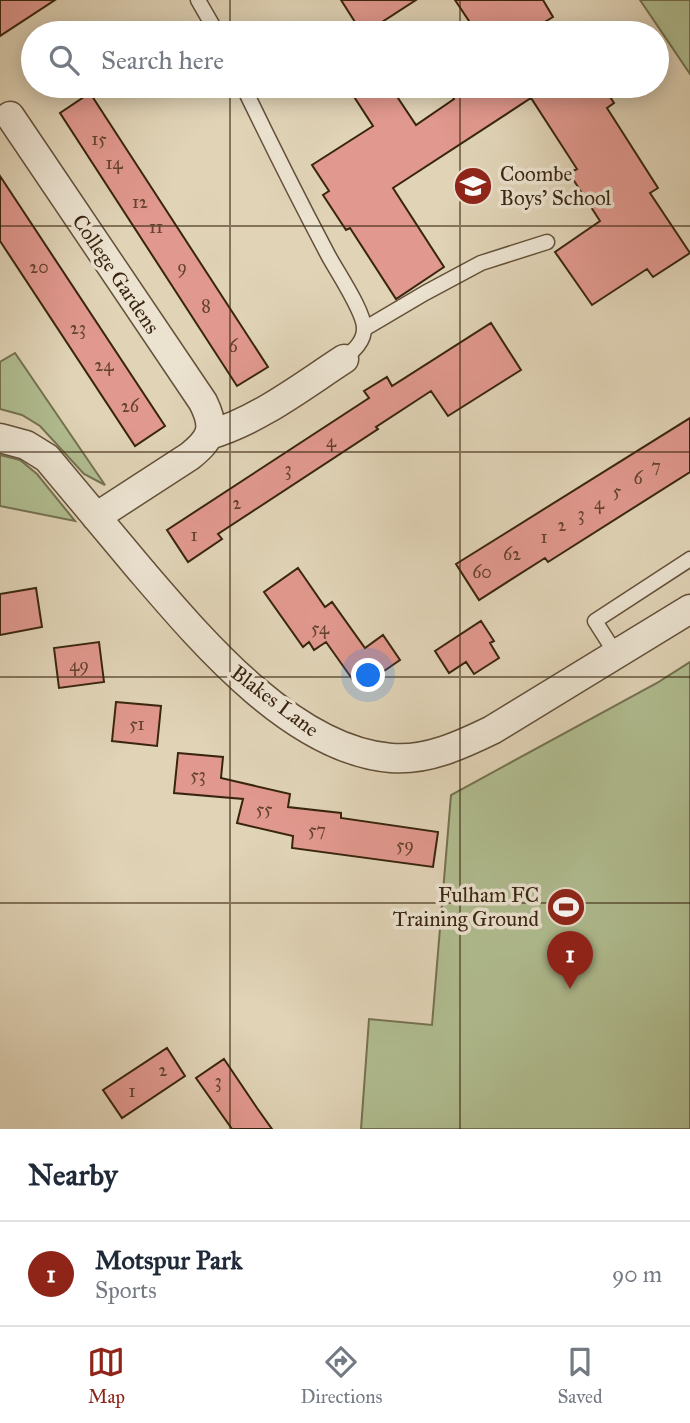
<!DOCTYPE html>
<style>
:root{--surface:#fff;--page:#f2f2f3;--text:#1f2937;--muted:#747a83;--line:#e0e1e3;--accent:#8f2418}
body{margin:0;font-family:"IM FELL Great Primer",serif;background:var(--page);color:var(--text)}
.you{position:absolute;left:369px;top:676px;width:24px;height:24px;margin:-18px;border:5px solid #fff;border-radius:50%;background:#1a73e8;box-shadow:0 0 0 10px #1a73e833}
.badge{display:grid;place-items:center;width:46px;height:46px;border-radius:50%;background:var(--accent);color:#fff;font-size:23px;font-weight:700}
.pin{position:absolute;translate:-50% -58px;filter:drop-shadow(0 2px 4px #0008)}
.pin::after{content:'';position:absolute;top:37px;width:24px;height:21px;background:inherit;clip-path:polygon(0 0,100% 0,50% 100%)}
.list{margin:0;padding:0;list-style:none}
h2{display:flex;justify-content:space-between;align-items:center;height:91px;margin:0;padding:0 28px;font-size:30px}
h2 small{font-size:23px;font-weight:400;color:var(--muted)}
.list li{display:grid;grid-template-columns:46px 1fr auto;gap:21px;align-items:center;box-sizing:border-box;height:105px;padding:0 28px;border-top:2px solid var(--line)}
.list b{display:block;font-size:26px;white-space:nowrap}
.list p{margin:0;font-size:23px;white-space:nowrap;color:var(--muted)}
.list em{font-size:23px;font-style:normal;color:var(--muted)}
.icon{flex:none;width:38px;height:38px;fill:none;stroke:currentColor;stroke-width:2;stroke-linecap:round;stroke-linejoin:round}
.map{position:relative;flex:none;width:690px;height:1129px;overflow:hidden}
.search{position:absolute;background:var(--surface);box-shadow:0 4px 18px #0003;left:21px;right:21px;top:21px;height:77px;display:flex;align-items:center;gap:18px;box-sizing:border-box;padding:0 24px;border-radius:38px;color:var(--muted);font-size:26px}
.sheet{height:196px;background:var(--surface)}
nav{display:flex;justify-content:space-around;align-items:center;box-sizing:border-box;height:98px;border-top:2px solid var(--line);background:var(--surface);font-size:19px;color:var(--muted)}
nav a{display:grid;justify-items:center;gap:4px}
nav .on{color:var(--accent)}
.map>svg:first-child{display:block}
.green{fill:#b0bd90;stroke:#747150;stroke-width:2}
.building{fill:#e1988e;stroke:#39250f;stroke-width:2}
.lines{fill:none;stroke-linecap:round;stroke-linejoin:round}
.service-casing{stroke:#635039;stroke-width:17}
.minor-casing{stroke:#635039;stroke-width:31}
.service{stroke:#ebe2d0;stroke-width:14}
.minor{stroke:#ebe2d0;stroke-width:28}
.grid{fill:none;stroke:#39250f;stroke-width:2;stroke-opacity:0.55}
.labels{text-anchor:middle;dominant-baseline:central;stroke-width:7;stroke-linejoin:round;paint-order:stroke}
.number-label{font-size:18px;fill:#63422f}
.poi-label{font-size:21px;fill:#39250f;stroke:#ebe2d0;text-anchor:start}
.street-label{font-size:21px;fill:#39250f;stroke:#ebe2d0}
</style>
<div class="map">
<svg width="690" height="1129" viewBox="0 0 690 1129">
<rect width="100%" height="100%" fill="#e0d3b6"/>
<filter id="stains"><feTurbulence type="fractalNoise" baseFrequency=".00286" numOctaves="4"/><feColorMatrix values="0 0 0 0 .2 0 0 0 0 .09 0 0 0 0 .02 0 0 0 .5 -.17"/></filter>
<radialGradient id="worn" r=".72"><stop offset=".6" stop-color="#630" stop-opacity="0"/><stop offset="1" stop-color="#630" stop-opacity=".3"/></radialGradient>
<path class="green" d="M640,0h50v74z
M15,353l90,132 -21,-11 -44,-48 -18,-11 -22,-6v-47z
M0,455l20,5 17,14 38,47 -75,-15z
M690,662v467h-329l8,-110 63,6 19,-230 206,-112z"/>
<path class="building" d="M0,0h55l-55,36z
M341,0h75l-51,33h-3z
M455,0h88l10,17 -10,6 7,10h-73z
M347,86h43l26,39 38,-26 -9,-13h158l11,17 -7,5 51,80 -8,5 40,60 -37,24 -6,-8 -55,36 -37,-53 45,-31 -31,-48 8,-4 -46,-71 -138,90 51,79 -48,32 -46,-71 -4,2 -23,-35 6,-4 -17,-26 61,-39z
M90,93l178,274 -31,19 -177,-273z
M0,176l165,250 -30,20 -135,-205z
M491,323l30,47 -73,46 -17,-25 -55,36 2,2 -160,105 4,5 -34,23 -21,-32 202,-132 -5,-7 23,-14 5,9z
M690,418v54l-142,90 -3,-4 -66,42 -23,-36z
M298,568l27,39 7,-5 33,46 18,-13 17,25 -35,24 -5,-8 -7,4 -27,-38 -12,8 -5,-8 -6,5 -39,-55z
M36,588l6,39 -42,8v-41z
M481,621l13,20 -4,2 9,15 -25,16 -8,-12 -17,11 -14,-22z
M99,642l5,40 -45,6 -5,-40z
M116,702l45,4 -4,40 -45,-5z
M178,753l45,4 -2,21 69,16 -2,13 53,6v5l97,14 -5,35 -141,-19 1,-12 -56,-13 6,-24 -69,-6z
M167,1048l18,28 -63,42 -19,-28z
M224,1059l33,49 15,21h-40l-36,-51z"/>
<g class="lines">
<g class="service-casing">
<path id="service" d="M198,0l19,33
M243,86c27,56 55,112 84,167 8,16 38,59 37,76 0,13 -11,22 -20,30
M364,329l61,-36 56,-30 66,-21
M616,654l-21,-33 95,-62"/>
</g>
<g class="minor-casing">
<path id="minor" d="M10,116l193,286c13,26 9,36 -13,54l-94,61
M209,435c50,-15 92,-48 135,-76
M0,438l26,7 21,13c31,37 61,73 92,110 61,71 153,182 252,190 36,3 70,-13 101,-28l198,-121"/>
</g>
<use href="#service" class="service"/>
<use href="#minor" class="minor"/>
</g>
<path class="grid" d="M230,0v33M460,0v33M230,86v1043M460,86v1043M0,226h690M0,452h690M0,677h690M0,903h690"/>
<defs>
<g id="school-disc" transform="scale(2.0125)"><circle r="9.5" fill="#8f2418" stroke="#ebe2d0"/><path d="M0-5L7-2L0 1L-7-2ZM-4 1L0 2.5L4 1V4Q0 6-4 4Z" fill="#fff"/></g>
<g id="stadium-disc" transform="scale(2.0125)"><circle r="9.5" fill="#8f2418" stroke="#ebe2d0"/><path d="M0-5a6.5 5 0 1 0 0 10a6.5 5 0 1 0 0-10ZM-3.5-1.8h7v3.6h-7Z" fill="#fff"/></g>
</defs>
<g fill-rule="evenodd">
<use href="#school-disc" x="473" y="186"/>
<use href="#stadium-disc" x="566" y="907"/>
</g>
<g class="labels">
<g class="number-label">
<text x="99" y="139">15</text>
<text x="114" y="163">14</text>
<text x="140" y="202">12</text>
<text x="156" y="227">11</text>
<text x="39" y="267">20</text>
<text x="182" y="267">9</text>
<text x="206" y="306">8</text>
<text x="78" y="328">23</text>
<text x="233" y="346">6</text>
<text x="104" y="365">24</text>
<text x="130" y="406">26</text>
<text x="331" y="441">4</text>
<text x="656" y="466">7</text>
<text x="288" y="469">3</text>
<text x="638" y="478">6</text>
<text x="617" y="491">5</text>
<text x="237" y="503">2</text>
<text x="599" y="503">4</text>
<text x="581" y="514">3</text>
<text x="562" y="525">2</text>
<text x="194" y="535">1</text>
<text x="544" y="537">1</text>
<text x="512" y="554">62</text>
<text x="482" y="572">60</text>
<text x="320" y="628">54</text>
<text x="79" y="665">49</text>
<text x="137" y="724">51</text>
<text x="198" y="775">53</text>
<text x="264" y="809">55</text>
<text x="317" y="830">57</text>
<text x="405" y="845">59</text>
<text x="163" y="1070">2</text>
<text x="218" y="1081">3</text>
<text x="132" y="1091">1</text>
</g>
<g class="poi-label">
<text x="500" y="174">Coombe<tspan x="500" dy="24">Boys' School</tspan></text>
<text x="539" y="895" text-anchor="end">Fulham FC<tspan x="539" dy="24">Training Ground</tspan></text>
</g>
<g class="street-label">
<text transform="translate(116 274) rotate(56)">College Gardens</text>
<text transform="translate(275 701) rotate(37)">Blakes Lane</text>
</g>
</g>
<rect width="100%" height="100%" filter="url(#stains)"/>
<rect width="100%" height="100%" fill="url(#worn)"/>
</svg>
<div class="you"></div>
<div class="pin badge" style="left:570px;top:989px">1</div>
<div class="search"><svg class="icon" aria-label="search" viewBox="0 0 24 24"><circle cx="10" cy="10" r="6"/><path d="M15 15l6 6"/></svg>Search here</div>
</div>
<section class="sheet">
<h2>Nearby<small></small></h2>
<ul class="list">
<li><span class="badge">1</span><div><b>Motspur Park</b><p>Sports</p></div><em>90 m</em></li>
</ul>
</section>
<nav>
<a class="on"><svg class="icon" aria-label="map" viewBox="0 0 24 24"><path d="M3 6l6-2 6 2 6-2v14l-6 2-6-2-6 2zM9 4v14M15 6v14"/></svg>Map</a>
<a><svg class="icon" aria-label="directions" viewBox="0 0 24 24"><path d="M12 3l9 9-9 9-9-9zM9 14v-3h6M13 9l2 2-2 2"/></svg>Directions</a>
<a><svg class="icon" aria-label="saved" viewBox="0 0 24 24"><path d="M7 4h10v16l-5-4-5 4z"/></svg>Saved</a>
</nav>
